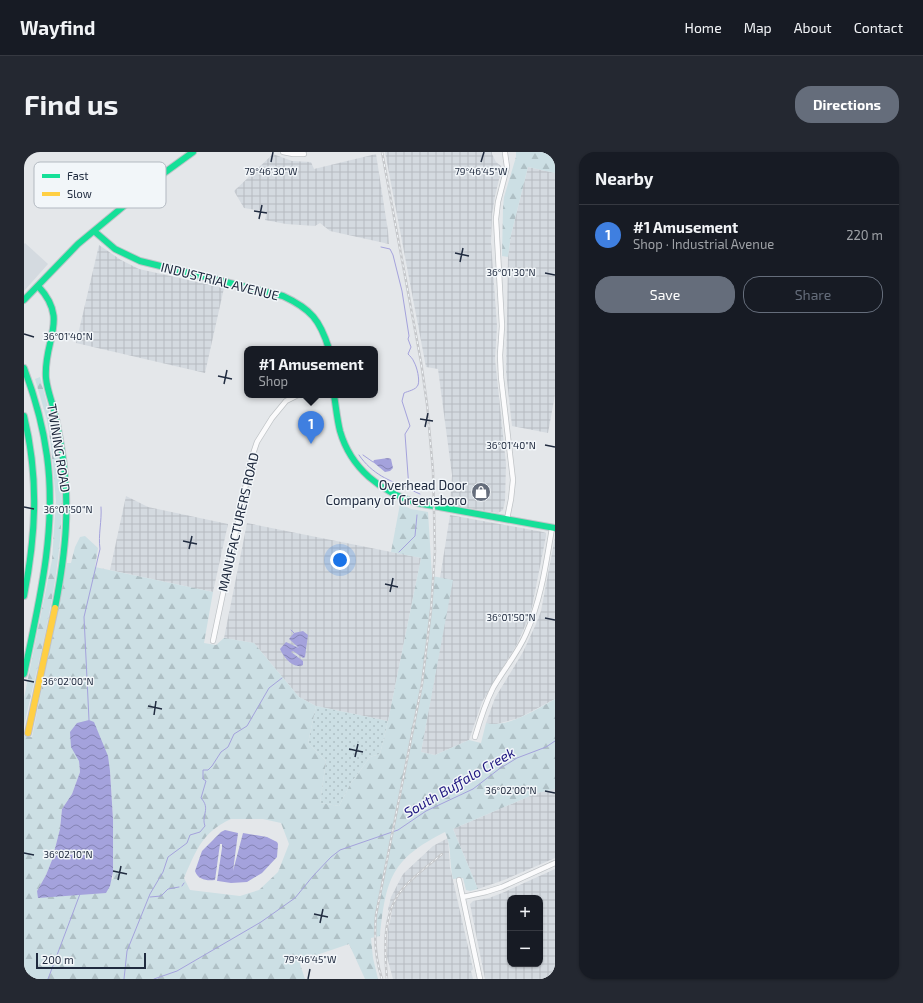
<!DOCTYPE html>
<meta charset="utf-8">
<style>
:root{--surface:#171b24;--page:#242831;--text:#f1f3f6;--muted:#9ea1a6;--line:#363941;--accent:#656d7b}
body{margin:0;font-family:"Exo 2",sans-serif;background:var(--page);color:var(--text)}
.controls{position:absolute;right:12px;bottom:12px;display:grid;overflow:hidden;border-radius:8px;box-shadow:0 1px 3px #0004}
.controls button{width:36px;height:36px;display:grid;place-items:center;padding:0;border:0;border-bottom:1px solid var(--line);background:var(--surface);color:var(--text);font:20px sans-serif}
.scale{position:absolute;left:12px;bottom:10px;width:110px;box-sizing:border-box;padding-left:4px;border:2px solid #202b3f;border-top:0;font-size:11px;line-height:14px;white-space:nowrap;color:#202b3f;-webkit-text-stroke:3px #f2f6f9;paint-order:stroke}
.you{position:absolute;left:316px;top:408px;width:14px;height:14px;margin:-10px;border:3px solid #fff;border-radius:50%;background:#1a73e8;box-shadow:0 0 0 6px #1a73e833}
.badge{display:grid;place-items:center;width:26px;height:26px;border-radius:50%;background:var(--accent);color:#fff;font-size:13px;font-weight:700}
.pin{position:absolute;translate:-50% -33px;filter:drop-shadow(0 1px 2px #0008)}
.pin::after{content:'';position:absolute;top:21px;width:14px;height:12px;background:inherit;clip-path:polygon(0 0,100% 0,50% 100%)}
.popup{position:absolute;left:220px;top:194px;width:134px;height:52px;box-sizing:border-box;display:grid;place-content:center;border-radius:8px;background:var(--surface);filter:drop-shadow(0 1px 3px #0005);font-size:13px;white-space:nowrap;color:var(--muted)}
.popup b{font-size:15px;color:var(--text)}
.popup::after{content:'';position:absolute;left:50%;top:100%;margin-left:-8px;border:8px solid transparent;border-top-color:var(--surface)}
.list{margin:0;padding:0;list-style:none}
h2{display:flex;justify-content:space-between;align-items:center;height:52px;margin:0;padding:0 16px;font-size:17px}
h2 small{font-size:13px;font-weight:400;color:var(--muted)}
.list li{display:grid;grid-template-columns:26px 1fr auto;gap:12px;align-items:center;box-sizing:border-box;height:60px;padding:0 16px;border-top:1px solid var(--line)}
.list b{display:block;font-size:15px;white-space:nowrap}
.list p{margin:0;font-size:13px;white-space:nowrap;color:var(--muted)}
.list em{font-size:13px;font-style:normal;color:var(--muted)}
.actions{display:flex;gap:8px;padding:12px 16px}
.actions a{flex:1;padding:9px 0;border:1px solid var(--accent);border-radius:16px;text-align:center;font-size:14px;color:var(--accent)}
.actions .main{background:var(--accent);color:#fff}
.map{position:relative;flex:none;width:531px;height:827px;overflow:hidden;border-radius:16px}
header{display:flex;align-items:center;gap:24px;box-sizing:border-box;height:56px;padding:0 20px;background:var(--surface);border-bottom:1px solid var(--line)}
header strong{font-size:19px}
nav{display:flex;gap:22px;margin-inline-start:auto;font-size:14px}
.intro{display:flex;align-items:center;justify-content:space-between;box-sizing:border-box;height:96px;padding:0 24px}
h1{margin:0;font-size:28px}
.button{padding:10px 18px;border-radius:16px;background:var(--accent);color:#fff;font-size:14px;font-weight:700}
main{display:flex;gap:24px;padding:0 24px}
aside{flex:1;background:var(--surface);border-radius:16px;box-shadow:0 1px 3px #0004}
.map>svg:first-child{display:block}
.built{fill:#d4dae0}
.industrial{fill:url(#industrial-grid);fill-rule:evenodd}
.grass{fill:url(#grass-dots)}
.forest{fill:url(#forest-firs);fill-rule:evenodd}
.water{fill:url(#water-waves)}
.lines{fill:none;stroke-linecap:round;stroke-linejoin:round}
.stream{stroke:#a4a2dc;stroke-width:1}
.street-casing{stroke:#bfc3c6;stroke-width:6}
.fast-casing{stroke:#bfc3c7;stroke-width:8}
.slow-casing{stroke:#bfc3c7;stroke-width:8}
.street{stroke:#fbfbfc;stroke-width:4.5}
.fast{stroke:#16e098;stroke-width:6}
.slow{stroke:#ffcf43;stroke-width:6}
.rail-casing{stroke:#c6c8cb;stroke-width:2.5}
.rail{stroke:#f2f6f9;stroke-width:1;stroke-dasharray:3;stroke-linecap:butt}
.ticks{fill:none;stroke:#202b3f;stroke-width:1.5}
.labels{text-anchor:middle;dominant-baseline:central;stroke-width:3;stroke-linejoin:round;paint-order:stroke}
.street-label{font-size:13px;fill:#202b3f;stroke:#f2f6f9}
.poi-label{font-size:13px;fill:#202b3f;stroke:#f2f6f9;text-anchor:end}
.water-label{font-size:14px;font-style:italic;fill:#1c157f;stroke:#f2f6f9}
.key{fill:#f2f6f9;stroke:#b3b9c1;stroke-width:1}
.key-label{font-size:11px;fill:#202b3f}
.ticks-label{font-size:10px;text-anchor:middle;fill:#202b3f;stroke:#f2f6f9;stroke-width:3;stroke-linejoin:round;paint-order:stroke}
</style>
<header>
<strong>Wayfind</strong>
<nav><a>Home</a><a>Map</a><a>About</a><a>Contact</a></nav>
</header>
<div class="intro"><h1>Find us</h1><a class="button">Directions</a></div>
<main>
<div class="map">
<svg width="531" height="827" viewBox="0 0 531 827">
<defs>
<pattern id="industrial-grid" width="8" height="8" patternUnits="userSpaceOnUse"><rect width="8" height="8" fill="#d4dae0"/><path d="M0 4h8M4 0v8" fill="none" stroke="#b6bbc1"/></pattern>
<pattern id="grass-dots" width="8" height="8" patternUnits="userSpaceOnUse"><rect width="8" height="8" fill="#ccdfe4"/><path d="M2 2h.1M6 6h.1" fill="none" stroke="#afc0c5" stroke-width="1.8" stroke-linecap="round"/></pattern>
<pattern id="forest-firs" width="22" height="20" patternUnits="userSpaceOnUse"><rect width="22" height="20" fill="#ccdfe4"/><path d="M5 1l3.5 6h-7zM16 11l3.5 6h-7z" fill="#afc0c5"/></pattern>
<pattern id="water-waves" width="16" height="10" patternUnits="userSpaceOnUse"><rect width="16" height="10" fill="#a4a2dc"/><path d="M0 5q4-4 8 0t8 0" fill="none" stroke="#8584b4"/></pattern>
</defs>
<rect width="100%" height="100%" fill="#e4e7ea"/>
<path class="built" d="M1,91l23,21 -24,27v-47z"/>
<path class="industrial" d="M361,0h107v2l4,8 5,4v5l-6,25 -3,18 -1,28 6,84 -2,33 11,105 -1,37 -2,9 -5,3 -48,-8 2,-30 -14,-106 -12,-2z
M249,2l19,7 19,1 3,7 62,-15 12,77 1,13 -59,-13 -10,-8 -5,3 -29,-2 -21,-4 2,-8 -23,-4 -10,-17z
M504,15l27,6v222l-7,38 -36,-7 -6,-54 2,-115 3,-22z
M75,93l22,15 18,9 85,19 -19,85 -129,-30z
M102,344l22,11 80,17 -15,68 -103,-22z
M426,363l93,17 3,1v3l-14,71 -3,10 -12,27 -35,58 -13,38 -34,15 -14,-3 31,-172 -12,-2z
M223,371l174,35 -33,163 -72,-15 -17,-9 -45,-54 -30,-5z
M531,385v162l-36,19 -26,7 -7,-2 9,-25 28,-46 13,-28 5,-13z
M531,637v69l-51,22 -26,9 -25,-60 84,-36z
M424,686l2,29 23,102 -2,2 2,8h-80l-6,-22 1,-28 4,-17 -4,-2 3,-13 12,-23 30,-28z
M531,717v110h-70l-15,-75 3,-3 16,-3 13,-5zM486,746h30v66h-30z"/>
<path class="grass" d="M292,554l72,15 -8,33 -10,3 -19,26 -12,23 -19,-3 6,-42 -18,-18z"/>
<path class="forest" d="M492,0h39v21l-27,-6 -17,68 -3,22 -6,-1 1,-48 1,-11 12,-40z
M16,225c11,41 22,82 22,125 -1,77 -21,150 -38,224v-28l28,-138 4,-59 -5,-55 -4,-26 -12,-41z
M376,352l11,5 17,3 4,64 21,4 -32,172 14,3 34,-15 12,3 5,-20c20,6 51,-14 69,-24v90l-18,4 -84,36 25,60 -8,2 -4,-1 -3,-12 -10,1c-4,-15 -1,-33 -8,-47 -54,27 -59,47 -65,104l-9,2 2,20 5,21h-13l-16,-35 -50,17 6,18h-281v-243l8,1 35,-174h4l4,-16 5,-10 5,-1 13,12 -3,19 118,25 -9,51 12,2 8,-7 30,5 45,54 17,9 -8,37 18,18 -6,42 19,3 12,-23 19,-26 10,-3 8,-33 33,-163 -30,-6zM55,609l31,10 3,48v60l-76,12 9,-16 6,-15 8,-31 2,-20 10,-15 8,-22zM207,667h32l18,4 8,21 -11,28 -19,18 -19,6 -50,-6 -6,-12c12,-27 18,-46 47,-59z"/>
<path class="water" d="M364,306l3,1 2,9 -3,3 -5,1 -12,-10 1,-2z
M279,479l5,4 -3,22 -2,1 -10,-7 -2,1 12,9v4c-10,5 -20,-9 -23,-16l6,-7 13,6 -10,-9 5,-6z
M65,568l5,2 14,34 2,15 3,48v53l-3,14 -4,7 -68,5 -1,-7 9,-16 6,-15 8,-31 2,-20 10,-15 8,-22 -1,-11 -8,-14 -1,-15 7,-9z
M201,678l13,3 -5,38 10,-38 24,4 10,5 1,2 -1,13 -15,16 -15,9 -16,1 -13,-2h-1l5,-33v-4h-2l-5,36c-8,1 -17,0 -20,-9l7,-20 19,-19z"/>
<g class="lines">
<path class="stream" d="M357,95l9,2 3,6 9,36 7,45 -1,3 3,8 -3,7c2,2 5,5 6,8 3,5 6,18 4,23 -2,5 -10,6 -14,8l-2,8 8,25 -5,8 4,55 11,5
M335,303c13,19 30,26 50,33
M339,303l10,7
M375,400l16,-16 2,-21
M267,478l4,4
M65,568l-5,-103 16,-68c-2,-14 2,-28 1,-42
M158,734l2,-3
M126,745l11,-1 7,-7 11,-2
M24,827l32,-85
M100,827l3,-28 23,-57 13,-22 5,-15 19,-14 3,-8 10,-3 5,-6c-4,-11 6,-17 -4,-28l5,-17 -3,-2v-9h5l4,-4 9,-14 7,-5 6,-13 13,-8 22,-38 13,-10
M130,827l23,-8 84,-49 34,-24 18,-22 18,-19 9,-7 58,-20 28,-19 47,-22 26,-20 18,-11 29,-11 9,-6"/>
<g class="street-casing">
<path id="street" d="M259,0l10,2h11
M481,1l2,14 -9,35 -2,17 6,107 -2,29 1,22 12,103 -2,19 -4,20
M189,489l38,-181 6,-18 15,-24 14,-17 12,-6
M451,585c5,-17 10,-33 18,-49 10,-18 25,-35 33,-54 15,-34 20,-70 26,-106
M435,728l21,99
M439,745l23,-5 16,-5 53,-24"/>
</g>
<g class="fast-casing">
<path id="fast" d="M70,79l21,18 25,12 143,35c28,13 37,24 46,53
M14,134c32,34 5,54 8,92 1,11 5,21 8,32 3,12 5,24 7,36 10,57 5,105 -6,162
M0,148l54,-56 82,-68 33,-24
M0,216c11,29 19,58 23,88 10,73 -8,147 -23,218
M310,243c2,12 3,24 6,36 11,38 41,61 77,72l138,25
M0,264c15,62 12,118 0,180"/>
</g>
<g class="slow-casing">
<path id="slow" d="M4,581l27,-125"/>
</g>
<use href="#street" class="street"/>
<use href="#fast" class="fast"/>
<use href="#slow" class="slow"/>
<g class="rail-casing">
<path id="rail" d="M358,827c-7,-21 -8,-42 -6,-64l46,-231 9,-74 4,-59 -2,-80 -6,-67 -6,-42 -39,-210
M363,827c-3,-33 -5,-69 19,-94 11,-11 24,-21 36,-31"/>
</g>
<use href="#rail" class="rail"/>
</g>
<path class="ticks" d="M247,10l2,-10M457,10l3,-10M230,59l13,2M235,67l3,-14M431,101l14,3M436,110l3,-14M521,121l10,2M0,182l10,3M194,224l14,3M200,232l3,-14M396,267l13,2M401,275l3,-14M521,293l10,2M0,355l10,2M159,389l14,3M165,397l3,-13M361,432l13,3M366,440l3,-14M521,466l10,2M0,528l10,2M124,554l14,3M130,563l2,-14M325,597l14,3M331,605l3,-13M521,639l10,2M0,701l10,2M89,719l14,3M94,728l3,-14M290,762l14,3M296,771l3,-14M284,827l2,-10"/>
<defs>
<g id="shop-disc" transform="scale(1)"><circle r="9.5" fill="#656d7b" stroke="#f2f6f9"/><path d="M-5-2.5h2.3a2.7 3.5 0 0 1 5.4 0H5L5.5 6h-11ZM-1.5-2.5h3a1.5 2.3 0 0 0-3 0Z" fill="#fff"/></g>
</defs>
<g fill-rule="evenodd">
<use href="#shop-disc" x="457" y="340"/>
</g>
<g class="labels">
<g class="street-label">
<text transform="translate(196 129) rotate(14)">INDUSTRIAL AVENUE</text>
<text transform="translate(35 296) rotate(81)">TWINING ROAD</text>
<text transform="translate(214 370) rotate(-77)">MANUFACTURERS ROAD</text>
</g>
<g class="poi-label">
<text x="443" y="333">Overhead Door<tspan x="443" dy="15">Company of Greensboro</tspan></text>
</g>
<g class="water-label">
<text transform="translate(435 630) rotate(-30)">South Buffalo Creek</text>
</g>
</g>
<rect x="10" y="10" width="132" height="46" rx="6" class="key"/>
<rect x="18" y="22" width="18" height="4" fill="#16e098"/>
<rect x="18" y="40" width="18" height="4" fill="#ffcf43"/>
<g class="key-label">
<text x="43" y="28">Fast</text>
<text x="43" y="46">Slow</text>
</g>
<g class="ticks-label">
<text x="247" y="23">79°46'30"W</text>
<text x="457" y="23">79°46'45"W</text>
<text x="487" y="124">36°01'30"N</text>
<text x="44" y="188">36°01'40"N</text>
<text x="487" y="297">36°01'40"N</text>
<text x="44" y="361">36°01'50"N</text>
<text x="487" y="469">36°01'50"N</text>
<text x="44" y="533">36°02'00"N</text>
<text x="487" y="642">36°02'00"N</text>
<text x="44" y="706">36°02'10"N</text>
<text x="286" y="811">79°46'45"W</text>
</g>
</svg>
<div class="controls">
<button>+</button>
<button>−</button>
</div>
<div class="scale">200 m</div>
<div class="you"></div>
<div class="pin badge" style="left:287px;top:292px;background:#3f7fe0">1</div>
<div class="popup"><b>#1 Amusement</b>Shop</div>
</div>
<aside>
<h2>Nearby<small></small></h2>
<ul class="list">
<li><span class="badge" style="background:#3f7fe0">1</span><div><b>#1 Amusement</b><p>Shop · Industrial Avenue</p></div><em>220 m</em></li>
</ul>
<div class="actions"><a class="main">Save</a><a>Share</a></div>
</aside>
</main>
